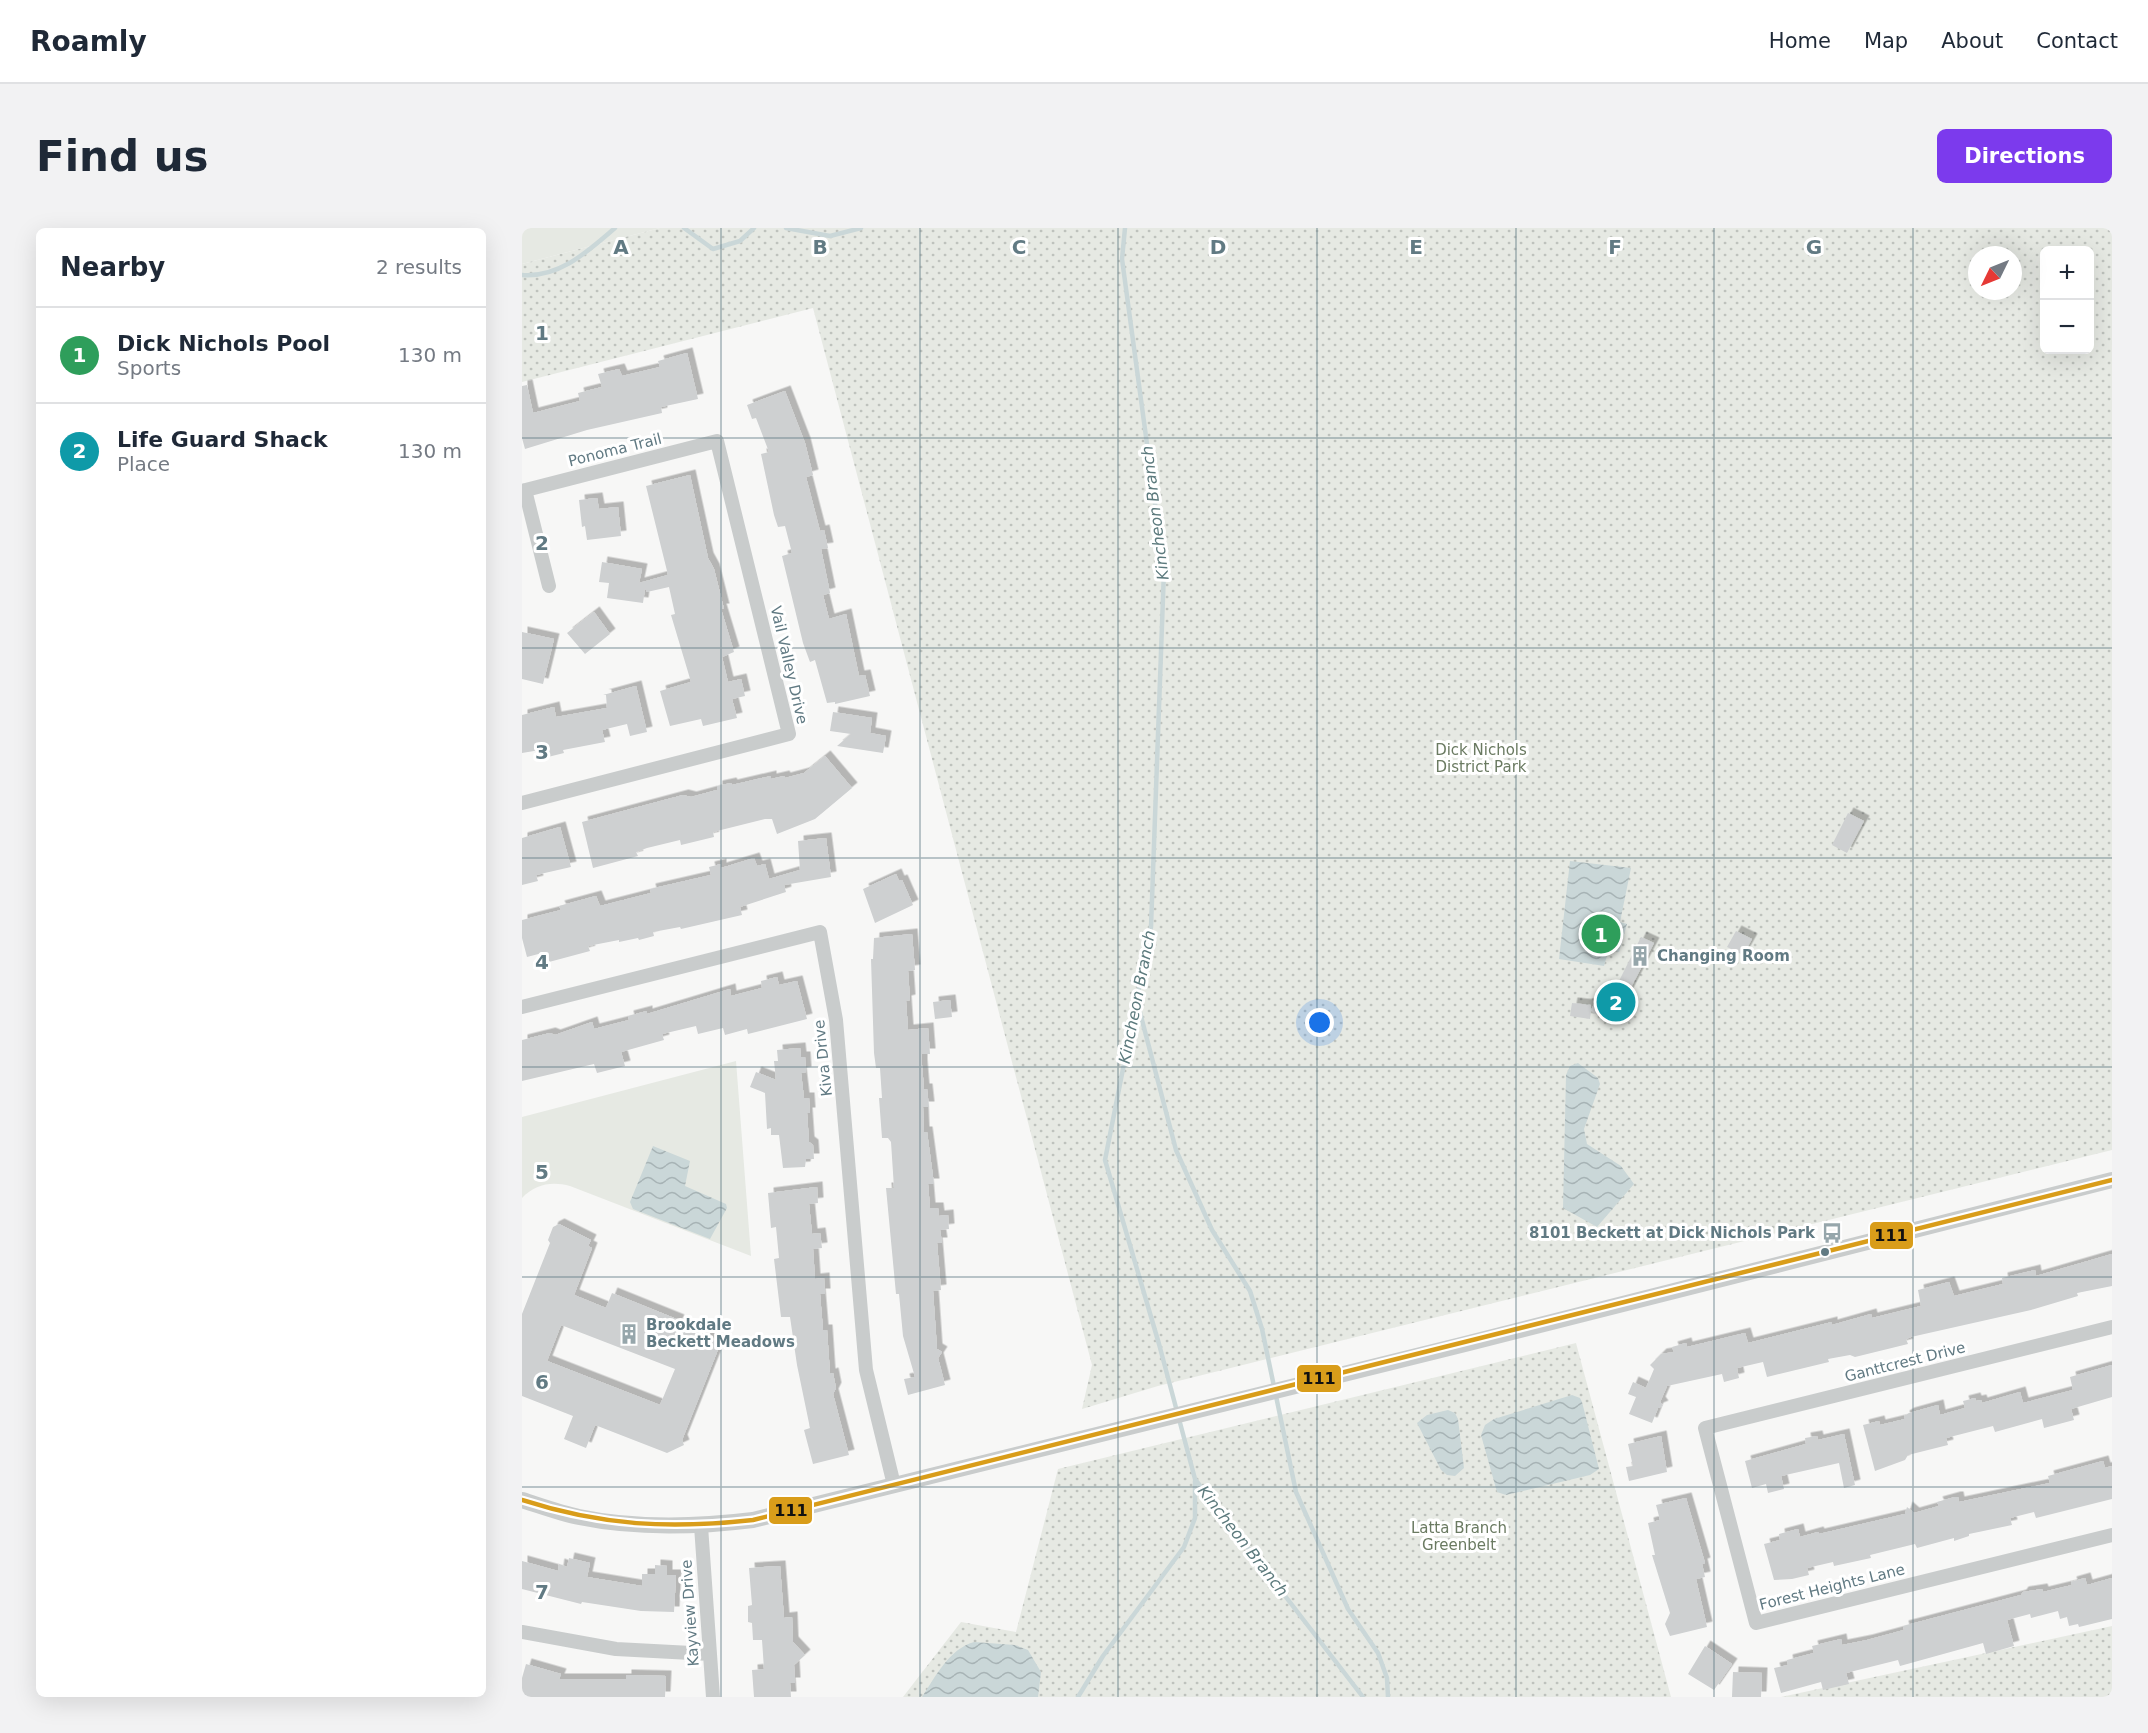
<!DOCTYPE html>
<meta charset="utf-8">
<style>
:root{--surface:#fff;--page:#f2f2f3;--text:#1f2937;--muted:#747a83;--line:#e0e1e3;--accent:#7c3aed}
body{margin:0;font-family:"DejaVu Sans",sans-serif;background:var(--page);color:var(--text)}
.controls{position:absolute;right:18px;top:18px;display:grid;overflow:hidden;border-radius:9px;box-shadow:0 6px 24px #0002}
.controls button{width:54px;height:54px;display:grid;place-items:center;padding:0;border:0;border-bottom:2px solid var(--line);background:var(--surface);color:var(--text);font:30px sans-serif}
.compass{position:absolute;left:1446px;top:18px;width:54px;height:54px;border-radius:50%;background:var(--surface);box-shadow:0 6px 24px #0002;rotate:227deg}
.you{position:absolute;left:798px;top:795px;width:21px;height:21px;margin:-15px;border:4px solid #fff;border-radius:50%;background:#1a73e8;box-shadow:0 0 0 9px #1a73e833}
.badge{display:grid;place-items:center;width:39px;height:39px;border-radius:50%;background:var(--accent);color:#fff;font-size:20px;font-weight:700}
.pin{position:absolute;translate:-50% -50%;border:3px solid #fff;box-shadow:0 2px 6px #0006}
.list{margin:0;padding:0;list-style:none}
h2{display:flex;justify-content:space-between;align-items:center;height:78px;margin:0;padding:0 24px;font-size:26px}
h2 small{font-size:20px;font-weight:400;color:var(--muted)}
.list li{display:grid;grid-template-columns:39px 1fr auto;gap:18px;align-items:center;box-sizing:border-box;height:96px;padding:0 24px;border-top:2px solid var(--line)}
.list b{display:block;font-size:22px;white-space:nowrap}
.list p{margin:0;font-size:20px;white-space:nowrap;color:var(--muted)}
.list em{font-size:20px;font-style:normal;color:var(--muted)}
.map{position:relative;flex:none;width:1590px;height:1469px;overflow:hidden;border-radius:9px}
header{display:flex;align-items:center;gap:36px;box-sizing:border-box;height:84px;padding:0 30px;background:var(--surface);border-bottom:2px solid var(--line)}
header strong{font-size:28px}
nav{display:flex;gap:33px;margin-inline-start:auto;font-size:21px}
.intro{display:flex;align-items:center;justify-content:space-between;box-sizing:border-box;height:144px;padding:0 36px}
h1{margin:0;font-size:42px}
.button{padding:15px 27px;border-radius:9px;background:var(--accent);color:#fff;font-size:21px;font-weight:700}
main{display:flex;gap:36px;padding:0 36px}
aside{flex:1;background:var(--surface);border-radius:9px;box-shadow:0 6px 24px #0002}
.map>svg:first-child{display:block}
.grass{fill:#e6e9e3}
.park{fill:url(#park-dots);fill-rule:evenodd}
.water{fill:url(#water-waves)}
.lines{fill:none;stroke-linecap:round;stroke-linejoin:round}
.stream{stroke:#cad7d8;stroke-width:4.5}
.building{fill:#ced0d1;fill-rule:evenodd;filter:url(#shadow)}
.minor{stroke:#c9cccc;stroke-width:14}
.tertiary{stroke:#c9cccc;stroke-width:16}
.bus-1-casing{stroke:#fff;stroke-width:9}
.bus-1{stroke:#d99d1a;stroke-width:4.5}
.grid{fill:none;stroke:#617a83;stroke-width:1.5;stroke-opacity:0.55}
.bus-dot{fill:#617a83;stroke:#fff;stroke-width:2}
.labels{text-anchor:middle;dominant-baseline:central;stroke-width:6;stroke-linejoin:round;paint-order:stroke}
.street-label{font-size:15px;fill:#617a83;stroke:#fff}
.park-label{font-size:15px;fill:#6a7a61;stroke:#fff}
.poi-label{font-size:15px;font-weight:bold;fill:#617a83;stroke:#fff;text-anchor:start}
.water-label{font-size:16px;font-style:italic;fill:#5c7a7d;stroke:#fff}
.grid-label{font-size:20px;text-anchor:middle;font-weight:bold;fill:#617a83;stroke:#fff;stroke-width:6;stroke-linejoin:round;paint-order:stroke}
.line-badge{stroke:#fff;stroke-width:2}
.pale-badge-label{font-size:16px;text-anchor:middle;font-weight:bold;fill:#111}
</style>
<header>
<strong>Roamly</strong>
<nav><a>Home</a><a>Map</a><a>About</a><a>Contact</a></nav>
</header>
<div class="intro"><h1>Find us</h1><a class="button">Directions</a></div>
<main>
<aside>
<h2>Nearby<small>2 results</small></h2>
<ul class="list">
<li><span class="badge" style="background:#2e9e5b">1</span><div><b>Dick Nichols Pool</b><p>Sports</p></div><em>130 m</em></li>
<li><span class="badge" style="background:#0f9aa8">2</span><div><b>Life Guard Shack</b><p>Place</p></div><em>130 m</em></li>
</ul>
</aside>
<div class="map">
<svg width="1590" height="1469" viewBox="0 0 1590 1469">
<defs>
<pattern id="park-dots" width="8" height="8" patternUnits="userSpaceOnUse" patternTransform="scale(1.5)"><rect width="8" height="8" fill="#e6e9e3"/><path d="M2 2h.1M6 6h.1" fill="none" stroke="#bec2bd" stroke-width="1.8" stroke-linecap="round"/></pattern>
<pattern id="water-waves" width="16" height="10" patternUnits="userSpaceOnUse" patternTransform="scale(1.5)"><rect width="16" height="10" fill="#cad7d8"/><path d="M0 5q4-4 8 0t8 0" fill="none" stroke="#a7b3b5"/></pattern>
<filter id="shadow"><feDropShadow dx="5.5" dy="-5.5" stdDeviation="0" flood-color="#0004"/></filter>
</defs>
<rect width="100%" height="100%" fill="#f7f7f6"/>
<path class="grass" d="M0,0h138l-138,36z
M214,833l15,195 -181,-70c-18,-5 -35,-2 -48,12v-81z"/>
<path class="park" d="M138,0h1452v922l-954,236 -76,23 10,-44 -279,-1057 -291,74v-118zM1522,22h46v100h-46zM1455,27h36v36h-36z
M1054,1115l95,354h-768l58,-75 55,10 42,-163z
M1590,1398v71h-331z"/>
<path class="water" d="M1048,633l61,7 -11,54 7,2 -8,28 -10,-3 -5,17 -45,-7z
M1056,835l20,15 2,6 -16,45 3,15 34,22 13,18 -37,43 -34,-19 3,-133 4,-9z
M131,918l37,15 -5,25 41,18 1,4 -17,31 -77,-30 -3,-7z
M1050,1167l8,3 2,4 17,67 -9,6 -84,20 -9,-3 -16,-57 4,-10 9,-6z
M926,1182l7,3 3,6 6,49 -9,8 -8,-1 -6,-5 -24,-47 10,-8z
M452,1414l41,3 13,5 13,22 -3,25h-116c14,-21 27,-48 52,-55z"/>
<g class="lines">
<path class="stream" d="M162,0l29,21 27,-8 14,-13
M264,0l44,8 31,-8
M603,0l-3,31 42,311 -13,357 -46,233 54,184 36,135 168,218
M0,47c38,3 66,-24 93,-47
M615,773l39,149 36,80 38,61 12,38 34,163 52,117 30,44 9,25 1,19
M556,1469l25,-41 81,-109 11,-29v-37"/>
</g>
<path class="building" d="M165,125l11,46 -37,8 1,6 -75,17 -62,19 -3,-11v-52l5,-1 6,28 47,-12 -2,-8 24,-6 -4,-13 21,-5 3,7 38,-9 -2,-6z
M263,163l20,52 8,32 -7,2 14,54 4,-1 4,18 -7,1 9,44 -7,2 6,24 17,-5 13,62 6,-1 5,21 -35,8v-2l-8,1 -12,-43 -5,2 -7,-19 -21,-87 10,-3 -7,-27 -7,1 -4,-12 -13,-61 8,-2 -13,-34 -4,1 -5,-14z
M168,247l18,83 6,11 10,40h-3l13,43 -12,5 6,25 13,-3 4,17 -13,3 5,19 -34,8 -2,-7 -31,7 -10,-35 31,-9 -20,-67 4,-1 -6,-27 -22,5 -2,-4 -2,15 -36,-5 2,-15 -10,-1 3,-20 40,7 -3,14 29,-8 -22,-89z
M75,270l2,11 19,-2 3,29 -34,4 -2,-14 -3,1 -3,-27z
M72,384l16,22 -25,20 -18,-21z
M0,404l32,7 -11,45 -21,-5z
M114,458l11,46 -17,4 -3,-12 -25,6 3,12 -42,8 1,3 -16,4 -2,-8 -24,4v-38l32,-8 2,10 51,-9 -1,-13h-3z
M311,484l39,6 -2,15 16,3 -3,17 -46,-7 14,-12 -21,-3z
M303,528l27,32 -37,31 -38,15 -5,-15h-7l-52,13 1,5 -33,8 -1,-5 -33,8 -11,4 2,4 -45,12 -11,-46 101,-27 8,2 26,-7v-4l14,-3 1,2 39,-9v3l13,-3 1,2 19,-5z
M1326,585l16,8 -17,32 -15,-8z
M38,599l11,40 -35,8 2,6 -16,4v-47z
M304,610l5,39 -47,8 2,7 -46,15 2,8 -61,14 -1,-2 -27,5 1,4 -15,4 -1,-2 -19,4v-2l-31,6 2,5 -41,11 -3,-10 -19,5 -5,-19v-18l39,-10 -2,-4 37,-10 4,10 51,-13 -1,-4 61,-14 -2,-8 12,-3v4l33,-10 3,8 8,-2 4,15 31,-9 -2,-29z
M374,646l3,7 3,-1 11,25 -38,18 -12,-34z
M1214,703l16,8 -9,16 -16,-8z
M390,706l3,36 -7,1 2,29 -4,1 2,29 20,-2 2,26h-8v11l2,24h3l2,18h-6l1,25h3l7,52h-6l2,24h8l1,8 9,-1 1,14 -9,1 2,13h-5l4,47 -8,1 4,58 5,3 -4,6 7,27 -37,10 -4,-16 11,-2 -12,-41 -4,-42h-3l-10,-106h8l-3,-46 -3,-4h-6l-3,-40h3l-2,-30h-4l-2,-15 -3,-94h2l1,-21z
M1119,709l13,6 -42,81 -21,-13 -1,8 -20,-3 2,-13 19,2v5l10,-19 10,6z
M255,749l2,8 18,-4 10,38 -59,15 -1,-5 -22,6 -2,-7 -25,6 -2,-8 -34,8 2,6 -43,12 4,14 -28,7 -3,-9 -72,17v-41l28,-7 5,2 37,-13 2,7 35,-9 -1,-4 19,-5v3l83,-25 1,7 31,-8 -1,-7z
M428,772l2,17 -17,2 -2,-17z
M278,820l1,9h4l1,15 -5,1 3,25h5l1,15h-3l2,29 4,3 1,14h-8l-1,8 -22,1 -4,-33h-8v-7l-4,1 -2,-36 -15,-6 6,-15 20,8 -2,-19h4l-1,-11z
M295,959l1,16 -9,1 3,30 8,-1 2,15 -9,1 2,30 9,-1 1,16h-5l3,36h4l3,44 3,-1 3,15 -3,6 16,61 -36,9 -9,-34 6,-2 -13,-63 -7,-48h-9l-7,-58 5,-1 -3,-31 -5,1 -3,-35z
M37,996l32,16 -3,6 4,2 -18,47 32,13 6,-15 67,27 -2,4 44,18 -39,98 2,5 -17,8 -72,-28 -9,23 -22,-9 9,-23 -51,-20v-82l28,-71 -2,-3 5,-13zM39,1097l114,44 -15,36 -113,-44z
M1590,1026v32l-35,7 1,3 -47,14 -120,27 -5,2 2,5 -53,13 -5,-2 -22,4 1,3 -62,15 -4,-15 -26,6 2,10 -15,4 -2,-8 -55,12 -7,16 3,4 -5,2 -6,15 -23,-9 7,-17 -8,-3 5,-12 13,6 8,-19 -4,-4 11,-11 13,-2 -2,-5 14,-4 1,4 58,-14 3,10 84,-21v3l39,-11 1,4 49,-12 -3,-16 31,-8 5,14 49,-12 -1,-6 33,-8 1,6z
M1590,1137v32l-41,12 3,11 -30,8 -2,-9 -47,13 -2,-6 -47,12 2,7 -40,10 -3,5 -30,11 -12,-46 16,-4 1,4 25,-6 -1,-3 5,-3 29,-8 2,10 25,-7 -2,-7 12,-3 1,3 5,-1 1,3 38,-11 3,11 50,-13 -3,-13z
M1322,1206l11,51 -11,3 -5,-25 -58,13 3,13 -16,4 -2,-9 -14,4 -7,-27 61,-17 -1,-6 12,-2 1,4z
M1139,1208l6,36 -38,9 -3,-14 7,-1 -5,-22z
M1581,1233l2,7 7,-2v33l-76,19 -2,-6 -24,6 2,7 -43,9v2l-15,5v-3l-37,10 -2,-4 -45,11 1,3 -37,8 -1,-4 -26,6 2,7 -17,4 -18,1 -10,-36 16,-4 -1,-6 19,-5 2,8 18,-5 1,2 86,-20 2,-7 7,6 25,-7 -2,-4 18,-5h3l1,5 91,-19 -2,-7z
M1164,1270l19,65 -3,1 3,13 -9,2 11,48 -37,9 -5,-12 5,-11 -18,-58h3l-7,-32 12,-3 -4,-15z
M47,1330l21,5 -3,14 55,9v-12h13v-9l12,1v9h9l-2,37 -33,-1 -59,-9 -1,2 -59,-15v-28l36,10 1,-7 8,3z
M258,1338l4,52 8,-1 1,25 12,13 -11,10 1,18h-5l1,14h-37l-2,-27 12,-1 -2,-29h-9l-1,-17 -4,-1v-16l4,-1 -3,-37z
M1563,1350l2,7 25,-7v41l-33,8 -1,-3 -9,2 -2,-9 -7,2 -2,-8 -27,7 -1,-4 -23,6 7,26 -28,8 -3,-11 -83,23 -2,-6 -52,13 3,11 -26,6 -2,-8 -40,11 -7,-25 14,-3 -1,-5 27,-7 -2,-7 29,-7 1,6 25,-5 37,-10 -1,-4 118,-31 2,-3 19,-3 1,3 29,-7 -1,-3z
M1183,1418l27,18 -18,26 -26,-16z
M4,1436l35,10 -2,5h67v-4l40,1 -1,21h-143v-19z
M1211,1444l29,1 -1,24h-29z"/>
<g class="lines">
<path class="minor" d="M3,262l24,96
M0,263l195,-50 72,293 -267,69
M0,779l298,-75 16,88 30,350 28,115
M1590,1099l-407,101 51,195 356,-88
M179,1298l12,171
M0,1404l94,17 94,5"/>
<path class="tertiary" d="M0,1272c19,6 38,13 57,17 58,12 117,10 174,3l712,-176 647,-164"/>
<g class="bus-1-casing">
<path id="bus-1" d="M0,1272c80,26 148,29 231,20l1359,-340"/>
</g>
<use href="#bus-1" class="bus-1"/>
</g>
<path class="grid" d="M199,0v1469M398,0v1469M596,0v1469M795,0v1469M994,0v1469M1192,0v1469M1391,0v1469M0,210h1590M0,420h1590M0,630h1590M0,839h1590M0,1049h1590M0,1259h1590"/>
<defs>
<g id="building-bare" transform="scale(1.62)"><path d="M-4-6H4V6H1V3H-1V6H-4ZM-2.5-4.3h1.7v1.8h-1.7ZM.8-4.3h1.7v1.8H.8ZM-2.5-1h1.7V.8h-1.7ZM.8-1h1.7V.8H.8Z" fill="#96a6ab" stroke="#fff" stroke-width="2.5" paint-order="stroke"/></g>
<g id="bus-bare" transform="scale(1.62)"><path d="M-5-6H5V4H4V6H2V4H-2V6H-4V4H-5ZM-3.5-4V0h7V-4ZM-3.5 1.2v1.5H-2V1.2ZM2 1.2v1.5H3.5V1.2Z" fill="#96a6ab" stroke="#fff" stroke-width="2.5" paint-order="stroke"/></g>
</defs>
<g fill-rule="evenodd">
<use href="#building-bare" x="1118" y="728"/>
<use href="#bus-bare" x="1310" y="1005"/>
<use href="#building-bare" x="107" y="1106"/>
</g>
<circle class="bus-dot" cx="1303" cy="1024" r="5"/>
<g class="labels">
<g class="street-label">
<text transform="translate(93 222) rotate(-14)">Ponoma Trail</text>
<text transform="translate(267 437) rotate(77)">Vail Valley Drive</text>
<text transform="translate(301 830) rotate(-96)">Kiva Drive</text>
<text transform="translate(1383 1134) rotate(-14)">Ganttcrest Drive</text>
<text transform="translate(1310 1359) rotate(-14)">Forest Heights Lane</text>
<text transform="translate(168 1385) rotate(-94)">Kayview Drive</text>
</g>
<g class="park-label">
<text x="959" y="522">Dick Nichols<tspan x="959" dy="17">District Park</tspan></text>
<text x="937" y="1300">Latta Branch<tspan x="937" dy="17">Greenbelt</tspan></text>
</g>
<g class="poi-label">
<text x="1135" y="728">Changing Room</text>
<text x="1293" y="1005" text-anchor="end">8101 Beckett at Dick Nichols Park</text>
<text x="124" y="1097">Brookdale<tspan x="124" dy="17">Beckett Meadows</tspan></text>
</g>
<g class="water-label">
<text transform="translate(633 285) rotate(-97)">Kincheon Branch</text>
<text transform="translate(615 769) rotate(-79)">Kincheon Branch</text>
<text transform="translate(721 1313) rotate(52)">Kincheon Branch</text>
</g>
</g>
<g class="grid-label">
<text x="99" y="26">A</text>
<text x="298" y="26">B</text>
<text x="497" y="26">C</text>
<text x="696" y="26">D</text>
<text x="894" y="26">E</text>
<text x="1093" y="26">F</text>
<text x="1292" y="26">G</text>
<text x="20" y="112">1</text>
<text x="20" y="322">2</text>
<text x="20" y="531">3</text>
<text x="20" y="741">4</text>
<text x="20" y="951">5</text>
<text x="20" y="1161">6</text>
<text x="20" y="1371">7</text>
</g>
<g class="line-badge">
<rect x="1347" y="993" width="45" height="29" rx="6" fill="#d99d1a"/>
<rect x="774" y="1136" width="46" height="29" rx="6" fill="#d99d1a"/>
<rect x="246" y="1268" width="45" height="29" rx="6" fill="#d99d1a"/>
</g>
<g class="pale-badge-label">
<text x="1369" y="1013">111</text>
<text x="797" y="1156">111</text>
<text x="269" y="1288">111</text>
</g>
</svg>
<div class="controls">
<button>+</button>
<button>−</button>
</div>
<svg class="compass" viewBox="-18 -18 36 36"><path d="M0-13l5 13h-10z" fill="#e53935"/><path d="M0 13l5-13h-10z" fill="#747a83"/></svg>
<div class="you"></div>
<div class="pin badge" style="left:1079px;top:706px;background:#2e9e5b">1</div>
<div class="pin badge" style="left:1094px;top:774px;background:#0f9aa8">2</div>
</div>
</main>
